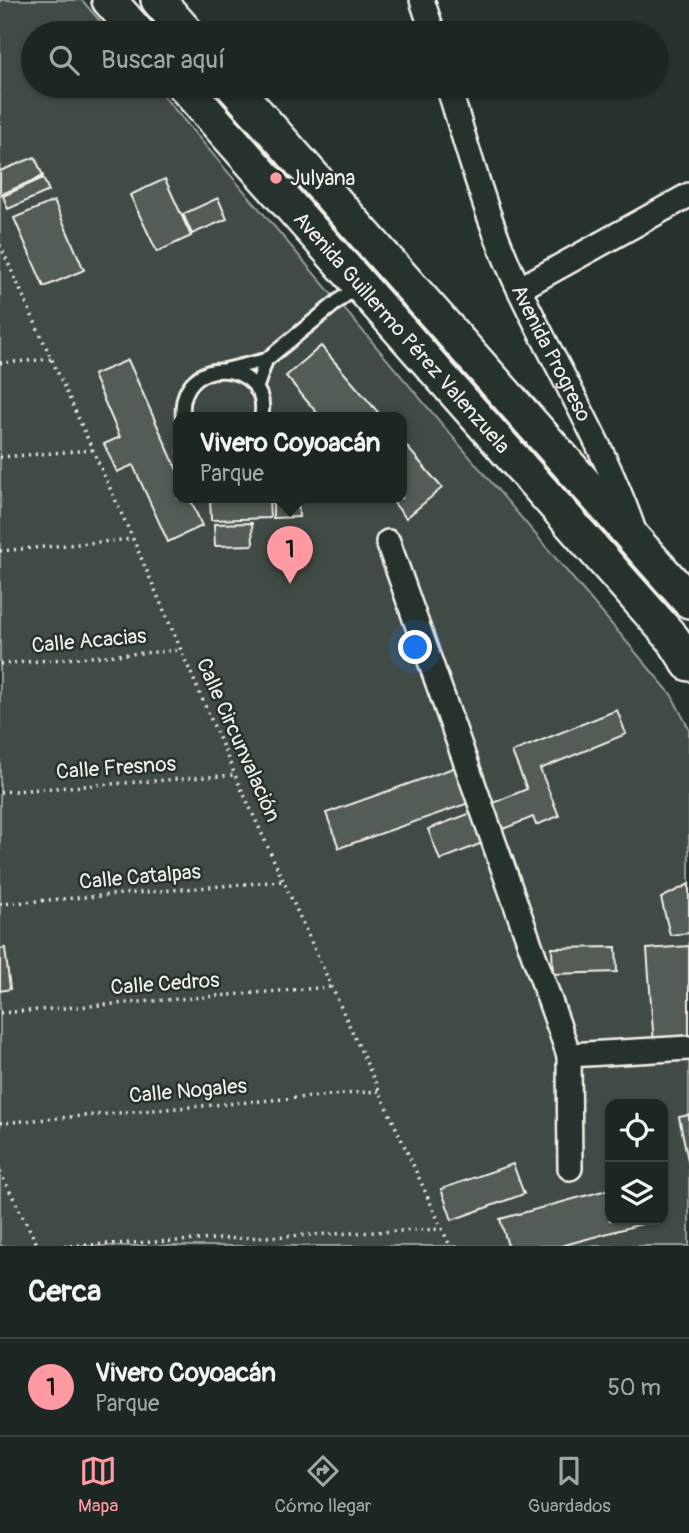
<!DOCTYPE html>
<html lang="es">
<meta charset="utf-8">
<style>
:root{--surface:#1c2622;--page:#252e2a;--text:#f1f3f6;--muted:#a0a5a5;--line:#3a4340;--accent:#ff9aa2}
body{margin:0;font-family:Pangolin,sans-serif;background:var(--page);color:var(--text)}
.controls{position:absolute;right:21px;bottom:21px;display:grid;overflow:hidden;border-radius:14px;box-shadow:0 2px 5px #0004}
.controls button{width:63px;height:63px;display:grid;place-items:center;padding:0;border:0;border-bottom:2px solid var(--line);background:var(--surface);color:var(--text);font:35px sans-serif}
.you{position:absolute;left:416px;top:648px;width:24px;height:24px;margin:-18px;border:5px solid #fff;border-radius:50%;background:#1a73e8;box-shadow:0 0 0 10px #1a73e833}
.badge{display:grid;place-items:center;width:46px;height:46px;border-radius:50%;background:var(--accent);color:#111;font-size:23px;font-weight:700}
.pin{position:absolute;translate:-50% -58px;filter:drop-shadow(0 2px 4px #0008)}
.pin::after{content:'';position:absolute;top:37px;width:24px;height:21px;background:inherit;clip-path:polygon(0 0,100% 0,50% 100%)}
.popup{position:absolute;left:173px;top:412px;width:234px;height:91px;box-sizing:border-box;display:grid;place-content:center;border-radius:14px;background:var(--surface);filter:drop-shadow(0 2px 5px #0005);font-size:23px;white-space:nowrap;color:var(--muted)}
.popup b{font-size:26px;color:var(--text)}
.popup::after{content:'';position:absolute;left:50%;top:100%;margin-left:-14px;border:14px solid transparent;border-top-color:var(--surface)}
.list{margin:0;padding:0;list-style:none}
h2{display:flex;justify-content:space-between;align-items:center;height:91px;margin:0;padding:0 28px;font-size:30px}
h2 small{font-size:23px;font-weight:400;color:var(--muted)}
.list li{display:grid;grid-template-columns:46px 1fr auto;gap:21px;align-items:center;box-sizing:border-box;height:98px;padding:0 28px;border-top:2px solid var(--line)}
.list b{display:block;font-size:26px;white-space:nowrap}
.list p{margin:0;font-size:23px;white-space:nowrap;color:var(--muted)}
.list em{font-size:23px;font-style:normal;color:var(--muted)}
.icon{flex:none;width:38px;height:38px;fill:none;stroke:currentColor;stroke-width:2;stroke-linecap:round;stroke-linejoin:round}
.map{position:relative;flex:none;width:689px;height:1246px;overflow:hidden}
.search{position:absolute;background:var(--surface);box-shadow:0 2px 5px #0004;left:21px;right:21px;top:21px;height:77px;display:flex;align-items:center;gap:18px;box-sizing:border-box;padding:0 24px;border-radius:38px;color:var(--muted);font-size:26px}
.sheet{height:189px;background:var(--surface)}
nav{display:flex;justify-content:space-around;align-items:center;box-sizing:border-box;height:98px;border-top:2px solid var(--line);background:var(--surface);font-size:19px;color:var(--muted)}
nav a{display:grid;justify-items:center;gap:4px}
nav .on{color:var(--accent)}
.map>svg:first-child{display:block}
.green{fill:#414b45;stroke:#9a9e96;stroke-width:2;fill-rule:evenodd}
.building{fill:#525c55;stroke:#f4f1e8;stroke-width:2}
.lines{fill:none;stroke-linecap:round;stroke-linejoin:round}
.lane-casing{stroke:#f4f1e8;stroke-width:18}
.street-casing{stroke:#f4f1e8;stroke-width:28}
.secondary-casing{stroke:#f4f1e8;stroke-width:38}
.path{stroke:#f4f1e8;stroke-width:3.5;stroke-dasharray:2 5;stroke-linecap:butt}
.lane{stroke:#26332d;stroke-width:12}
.street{stroke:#26332d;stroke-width:23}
.secondary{stroke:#26332d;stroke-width:33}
.poi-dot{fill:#ff9aa2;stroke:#26332d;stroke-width:2.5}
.labels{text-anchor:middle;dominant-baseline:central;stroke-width:5;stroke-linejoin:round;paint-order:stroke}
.poi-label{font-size:21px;fill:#f4f1e8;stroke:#26332d;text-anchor:start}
.street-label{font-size:21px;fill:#f4f1e8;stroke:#26332d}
</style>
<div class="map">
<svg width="689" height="1246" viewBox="0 0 689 1246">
<rect width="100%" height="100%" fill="#26332d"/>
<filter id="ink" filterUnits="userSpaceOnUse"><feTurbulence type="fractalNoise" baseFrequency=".0143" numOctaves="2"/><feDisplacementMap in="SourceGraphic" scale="14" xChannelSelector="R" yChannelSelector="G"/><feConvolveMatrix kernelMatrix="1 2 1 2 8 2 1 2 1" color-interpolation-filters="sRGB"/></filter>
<g filter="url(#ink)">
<path class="green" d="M0,0h82l28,33h-77v53h122l516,608 18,35v517h-689zM178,418h224v80h-224zM610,1104h53v116h-53z"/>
<path class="building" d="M35,157l8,19 -43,19v-24z
M43,178l6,13 -41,18 -5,-13z
M165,179l26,57 -34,16 -27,-57z
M218,198l9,21 -35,15 -9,-20z
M54,201l30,69 -40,17 -30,-69z
M321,346l62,72h-62l-35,-42z
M128,360l50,112v26h12l12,28 -34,16 -35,-77 -16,7 -13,-28 16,-7 -27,-62z
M402,441l40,47 -36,30 -16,-20h12z
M210,498h59l1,20 -59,2z
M273,498h25l1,19 -26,1z
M252,523l1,22 -38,1 -1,-22z
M617,710l9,24 -86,35 19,47 -23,9 -3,-8 -30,12 -10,-26 34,-14 -15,-37z
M456,767l13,36 -130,45 -13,-35z
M474,812l11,30 -45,18 -12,-31z
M689,884v49l-19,2 -9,-37z
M689,946v95l-35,3 -7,-95z
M616,947l1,25 -64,2 -1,-26z
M5,948l5,41 -10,2v-42z
M689,1115v50l-10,-48z
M513,1164l11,30 -72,26 -11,-31z
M610,1189v31h46l-95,26h-53l-8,-27z"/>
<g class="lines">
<g class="lane-casing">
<path id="lane" d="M225,370l41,-10 92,-75
M256,389l10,-29
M183,418c-7,-69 91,-57 78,0"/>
</g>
<g class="street-casing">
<g id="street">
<path d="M422,0l11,33"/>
<path id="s1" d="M448,86c22,69 40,139 72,205 38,80 85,156 114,240"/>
<path d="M519,289l170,-94"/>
<path d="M388,542l181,513 1,113"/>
<path d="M569,1055l120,-7"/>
</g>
</g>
<g class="secondary-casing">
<g id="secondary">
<path d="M109,0l29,33"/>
<path d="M158,0l29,33"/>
<path id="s2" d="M184,86l489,553 16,25"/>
<path d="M233,86l456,515"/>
</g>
</g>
<path class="path" d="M0,245l133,294 102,236 215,471
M0,363l53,-4
M0,457l92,-7
M0,551l133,-12
M0,664l181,-14
M0,792l235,-17
M0,904l283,-23
M0,1013l331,-26
M0,1123l379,-32
M0,1172l38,74
M64,1246l378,-17"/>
<use href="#lane" class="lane"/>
<use href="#street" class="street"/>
<use href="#secondary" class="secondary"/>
</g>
</g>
<circle class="poi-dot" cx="276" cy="178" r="7"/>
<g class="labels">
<g class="poi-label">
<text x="290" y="178">Julyana</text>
</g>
<g class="street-label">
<text stroke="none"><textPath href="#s2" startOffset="329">Avenida Guillermo Pérez Valenzuela</textPath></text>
<text stroke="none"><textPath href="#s1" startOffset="287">Avenida Progreso</textPath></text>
<text transform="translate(89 641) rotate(-5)">Calle Acacias</text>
<text transform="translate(238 740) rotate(66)">Calle Circunvalación</text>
<text transform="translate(116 768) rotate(-4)">Calle Fresnos</text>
<text transform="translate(140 877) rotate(-5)">Calle Catalpas</text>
<text transform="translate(165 984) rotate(-4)">Calle Cedros</text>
<text transform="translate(188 1091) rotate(-5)">Calle Nogales</text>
</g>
</g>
</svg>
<div class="controls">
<button><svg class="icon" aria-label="locate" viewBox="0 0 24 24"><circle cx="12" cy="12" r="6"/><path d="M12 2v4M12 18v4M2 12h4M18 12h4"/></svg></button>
<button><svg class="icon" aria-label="layers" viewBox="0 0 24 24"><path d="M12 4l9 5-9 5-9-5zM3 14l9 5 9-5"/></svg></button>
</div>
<div class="you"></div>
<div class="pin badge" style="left:290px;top:584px">1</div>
<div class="popup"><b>Vivero Coyoacán</b>Parque</div>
<div class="search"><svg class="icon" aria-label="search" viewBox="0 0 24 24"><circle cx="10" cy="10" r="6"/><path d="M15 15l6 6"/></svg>Buscar aquí</div>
</div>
<section class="sheet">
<h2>Cerca<small></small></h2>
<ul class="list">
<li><span class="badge">1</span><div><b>Vivero Coyoacán</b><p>Parque</p></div><em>50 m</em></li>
</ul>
</section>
<nav>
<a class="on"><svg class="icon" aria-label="map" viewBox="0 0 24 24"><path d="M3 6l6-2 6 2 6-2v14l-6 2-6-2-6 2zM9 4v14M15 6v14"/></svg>Mapa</a>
<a><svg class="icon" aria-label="directions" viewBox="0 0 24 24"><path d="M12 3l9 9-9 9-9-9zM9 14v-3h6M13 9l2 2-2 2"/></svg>Cómo llegar</a>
<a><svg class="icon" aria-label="saved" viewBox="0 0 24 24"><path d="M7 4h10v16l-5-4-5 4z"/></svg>Guardados</a>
</nav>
